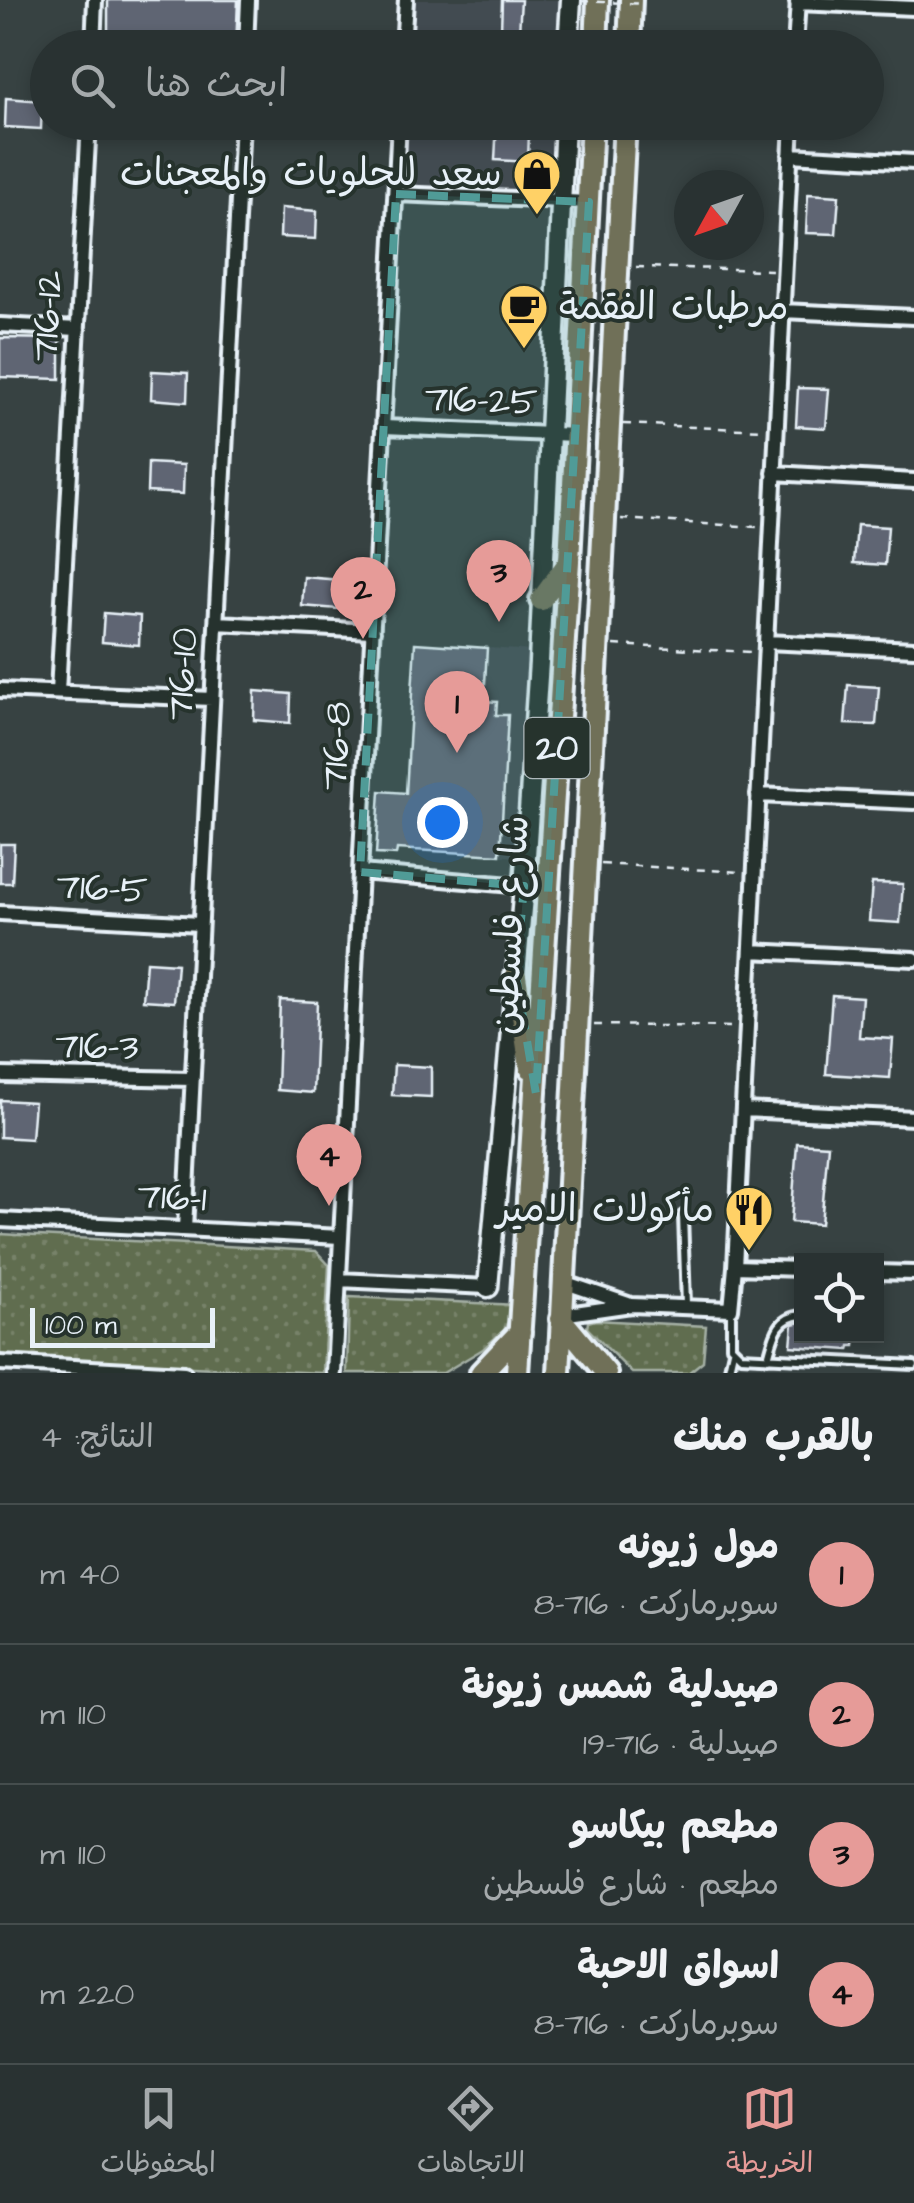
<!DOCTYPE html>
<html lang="ar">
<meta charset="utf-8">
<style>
:root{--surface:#293232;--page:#313a3a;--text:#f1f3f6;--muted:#a5aaac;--line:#454d4d;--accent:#e69b98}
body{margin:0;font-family:"Architects Daughter","Playpen Sans Arabic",sans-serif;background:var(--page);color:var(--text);direction:rtl}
.controls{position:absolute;right:30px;bottom:30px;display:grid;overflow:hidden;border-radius:0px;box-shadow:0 5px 15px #0003}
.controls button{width:90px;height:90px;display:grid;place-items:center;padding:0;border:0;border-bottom:2px solid var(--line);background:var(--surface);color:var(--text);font:50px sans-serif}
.compass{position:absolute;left:674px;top:170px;width:90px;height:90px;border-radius:50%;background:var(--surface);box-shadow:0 5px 15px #0003;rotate:230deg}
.scale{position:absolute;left:30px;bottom:25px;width:185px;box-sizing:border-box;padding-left:10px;border:5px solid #e8f1f8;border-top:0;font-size:28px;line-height:35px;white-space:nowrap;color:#e8f1f8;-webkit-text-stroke:8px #26332d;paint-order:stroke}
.you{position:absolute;left:442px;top:822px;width:35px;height:35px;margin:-25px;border:8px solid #fff;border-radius:50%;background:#1a73e8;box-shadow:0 0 0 15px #1a73e833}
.badge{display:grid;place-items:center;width:65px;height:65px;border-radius:50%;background:var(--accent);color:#111;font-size:32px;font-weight:700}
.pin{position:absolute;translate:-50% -82px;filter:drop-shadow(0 2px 5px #0008)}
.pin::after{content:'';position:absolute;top:52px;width:35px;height:30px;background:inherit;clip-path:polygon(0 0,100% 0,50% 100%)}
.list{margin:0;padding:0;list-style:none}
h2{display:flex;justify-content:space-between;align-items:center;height:130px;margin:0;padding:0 40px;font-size:42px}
h2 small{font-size:32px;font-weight:400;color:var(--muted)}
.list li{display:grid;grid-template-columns:65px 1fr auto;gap:30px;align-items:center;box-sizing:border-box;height:140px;padding:0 40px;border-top:2px solid var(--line)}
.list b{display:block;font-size:38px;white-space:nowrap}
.list p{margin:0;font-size:32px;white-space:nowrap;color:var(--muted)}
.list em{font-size:32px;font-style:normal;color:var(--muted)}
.icon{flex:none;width:55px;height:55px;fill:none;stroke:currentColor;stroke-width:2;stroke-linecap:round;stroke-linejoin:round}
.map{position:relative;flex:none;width:914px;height:1373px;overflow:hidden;direction:ltr}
.search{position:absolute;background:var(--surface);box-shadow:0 5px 15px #0003;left:30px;right:30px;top:30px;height:110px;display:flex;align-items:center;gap:25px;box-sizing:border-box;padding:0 35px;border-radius:55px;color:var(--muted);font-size:38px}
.sheet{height:690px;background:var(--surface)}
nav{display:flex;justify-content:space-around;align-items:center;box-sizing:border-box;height:140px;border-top:2px solid var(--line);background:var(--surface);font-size:28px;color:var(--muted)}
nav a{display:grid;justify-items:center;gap:5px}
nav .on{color:var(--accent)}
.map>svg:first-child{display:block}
.built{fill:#434c51}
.grass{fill:url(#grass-dots);stroke:#a4afa4;stroke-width:2.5}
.building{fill:#5f6573;stroke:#e8f1f8;stroke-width:2.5}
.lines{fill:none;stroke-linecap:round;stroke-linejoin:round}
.lane-casing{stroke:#e8f1f8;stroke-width:14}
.street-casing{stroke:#e8f1f8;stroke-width:20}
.secondary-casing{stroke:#e8f1f8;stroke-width:25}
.primary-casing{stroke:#e8f1f8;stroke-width:28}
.path{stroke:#e8f1f8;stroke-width:2.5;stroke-dasharray:8 8;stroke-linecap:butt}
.lane{stroke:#26332d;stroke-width:6}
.street{stroke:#26332d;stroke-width:12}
.secondary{stroke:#26332d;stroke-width:18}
.primary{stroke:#706f59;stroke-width:20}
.path-bridge{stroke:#e8f1f8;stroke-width:2.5;stroke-dasharray:8 8;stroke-linecap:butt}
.marked{fill:#509b97;fill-opacity:0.2;stroke:#509b97;stroke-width:8;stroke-dasharray:20 12;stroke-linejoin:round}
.labels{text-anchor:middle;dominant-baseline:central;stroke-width:8;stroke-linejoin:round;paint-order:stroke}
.shield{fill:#26332d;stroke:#aeb8bb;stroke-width:2.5}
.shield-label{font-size:35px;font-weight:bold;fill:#e8f1f8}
.poi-label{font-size:38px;fill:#e8f1f8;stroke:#26332d;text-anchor:end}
.street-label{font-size:38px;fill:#e8f1f8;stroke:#26332d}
</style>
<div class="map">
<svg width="914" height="1373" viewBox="0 0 914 1373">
<defs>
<pattern id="grass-dots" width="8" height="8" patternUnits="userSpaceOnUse" patternTransform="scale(2.5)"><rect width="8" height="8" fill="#606d4f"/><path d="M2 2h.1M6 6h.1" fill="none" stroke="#778269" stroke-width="1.8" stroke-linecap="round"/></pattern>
</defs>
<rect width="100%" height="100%" fill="#374242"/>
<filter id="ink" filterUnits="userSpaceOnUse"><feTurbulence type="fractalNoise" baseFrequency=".01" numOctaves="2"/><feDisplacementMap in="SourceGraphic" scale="20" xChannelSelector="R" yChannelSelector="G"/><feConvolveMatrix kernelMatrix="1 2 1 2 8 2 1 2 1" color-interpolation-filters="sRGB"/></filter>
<g filter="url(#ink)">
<path class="built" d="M406,0h165l-3,47 -165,1z
M399,123h166l-4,78 -165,-7z
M415,643l117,8 -13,206 -121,-8 -2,6 -20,-1 4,-63 26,1z"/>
<path class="grass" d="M0,1234l316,17 13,14 -6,108 -323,-15z
M349,1297l167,8 -12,25 -21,19 -40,24h-96z
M595,1320l111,6 -3,35 -15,12h-56l-45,-45 1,-6z"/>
<path class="building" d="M108,0h130l-2,48h-128z
M502,0h19l-3,48h-46l1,-19 28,2z
M6,98l36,3 -1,28 -36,-2z
M497,122h21l-1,6 12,1 -1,33 -33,-2z
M808,194l31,2 -3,38 -30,-1z
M281,208l36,3 -1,28 -36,-2z
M0,338l60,1v40l-60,-2z
M152,371l36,2 -1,29 -36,-3z
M798,388l31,1 -3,39 -30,-2z
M148,463l36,2 -1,29 -36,-2z
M857,525l31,2 -3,38 -31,-2z
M304,577l36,3 -2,29 -36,-3z
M104,613l36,3 -1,29 -37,-3z
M415,643l72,5 -3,53 13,1 -1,13h12l-8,140 -103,-6 -1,6 -20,-1 4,-63 26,2z
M848,685l31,2 -3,38 -31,-1z
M255,691l36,3 -1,29 -36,-3z
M0,844h14l-2,39h-12z
M872,883l31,1 -3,39 -31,-2z
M146,962l31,2 -3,38 -31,-2z
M832,995l30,2 -3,40 34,2 -3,39 -64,-4z
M280,1000l37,2 -4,91 -36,-3z
M394,1065l37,2v30l-39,-2z
M0,1100l34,2 -3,37 -31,-2z
M797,1143l31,2 -7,79 -30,-2z
M802,1322v14h54l-1,10h-5l-1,4 -58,-4 2,-22z"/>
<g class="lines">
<g class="lane-casing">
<path id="lane" d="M683,1215l3,90
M731,1310v36l10,10 173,9
M768,1358c6,-21 8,-41 34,-43
M728,1373l5,-22"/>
</g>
<g class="street-casing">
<path id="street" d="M797,3l117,5
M93,48l2,-48
M246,48l2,-48
M403,48l3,-48
M795,48l3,-48
M790,155l124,7
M396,194l193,8
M782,311l132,6
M0,325l78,4
M384,427l192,8
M774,473l140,8
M216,623l157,8
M766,642l148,7
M0,690l212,9
M58,692l31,-570
M758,795l156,7
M360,872l164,14
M0,913l200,11
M751,951l163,8
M0,1075l192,4
M743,1110l171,8
M0,1220l341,17
M185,1229l57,-1107
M735,1267l57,-1145
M876,1272l38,1
M339,1280l149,7
M563,1282l65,22
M561,1315l70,-10 100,4 4,-42 67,2
M0,1363l184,10
M334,1373l65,-1251"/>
</g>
<g class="secondary-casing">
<path id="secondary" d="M568,48l3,-48
M488,1287l36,-401 15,-224 26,-540"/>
</g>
<g class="primary-casing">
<path id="primary" d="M596,48l2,-48
M629,48l2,-48
M541,600l27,-37
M516,976l14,92
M561,1319l45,54
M481,1373l39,-41
M517,1373l52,-812 23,-439
M559,1373l66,-1251"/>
</g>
<path class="path" d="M636,267l137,3
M623,424l142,6
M621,519l137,8
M614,645l137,7
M601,864l142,8
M594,1025l141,2"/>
<use href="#lane" class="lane"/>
<use href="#street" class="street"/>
<use href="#secondary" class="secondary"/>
<use href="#primary" class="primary"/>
<path class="path-bridge" d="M581,1l64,3"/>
</g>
</g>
<path class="marked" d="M396,194l193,8 -53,892 -20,-118 8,-90 -164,-14z"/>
<defs>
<g id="shop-pin" transform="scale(2.5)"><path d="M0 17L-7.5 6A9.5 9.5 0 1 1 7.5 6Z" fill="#ffd166" stroke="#26332d"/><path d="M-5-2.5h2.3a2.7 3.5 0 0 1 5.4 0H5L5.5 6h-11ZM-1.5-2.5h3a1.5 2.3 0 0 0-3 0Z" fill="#111"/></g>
<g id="cafe-pin" transform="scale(2.5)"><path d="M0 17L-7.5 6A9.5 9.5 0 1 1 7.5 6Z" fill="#ffd166" stroke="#26332d"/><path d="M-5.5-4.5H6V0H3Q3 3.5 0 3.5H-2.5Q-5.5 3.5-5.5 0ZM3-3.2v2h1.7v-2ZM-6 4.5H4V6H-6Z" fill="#111"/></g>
<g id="restaurant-pin" transform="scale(2.5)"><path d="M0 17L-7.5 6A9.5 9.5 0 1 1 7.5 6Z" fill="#ffd166" stroke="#26332d"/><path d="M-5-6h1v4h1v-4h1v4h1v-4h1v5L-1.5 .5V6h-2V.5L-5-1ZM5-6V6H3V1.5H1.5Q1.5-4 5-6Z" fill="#111"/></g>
</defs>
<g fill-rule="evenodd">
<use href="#shop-pin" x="537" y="174"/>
<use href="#cafe-pin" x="524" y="308"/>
<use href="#restaurant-pin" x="749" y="1210"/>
</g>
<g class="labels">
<rect class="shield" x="524.5" y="718" width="65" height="60" rx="8"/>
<g class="shield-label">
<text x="557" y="748">20</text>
</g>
<g class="poi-label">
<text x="502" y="174">سعد للحلويات والمعجنات</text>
<text x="559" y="308" text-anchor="start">مرطبات الفقمة</text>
<text x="714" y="1210">مأكولات الامير</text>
</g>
<g class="street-label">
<text transform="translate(48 316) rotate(-87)">716-12</text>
<text transform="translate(481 401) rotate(2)">716-25</text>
<text transform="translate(183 674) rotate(-87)">716-10</text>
<text transform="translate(337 746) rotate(-87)">716-8</text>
<text transform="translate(102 889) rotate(3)">716-5</text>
<text transform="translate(511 925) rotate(-87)">شارع فلسطين</text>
<text transform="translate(97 1047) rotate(1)">716-3</text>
<text transform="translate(172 1198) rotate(3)">716-1</text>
</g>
</g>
</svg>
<div class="controls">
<button><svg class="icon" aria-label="locate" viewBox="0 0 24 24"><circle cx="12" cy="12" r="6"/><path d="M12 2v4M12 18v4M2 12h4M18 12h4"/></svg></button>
</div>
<svg class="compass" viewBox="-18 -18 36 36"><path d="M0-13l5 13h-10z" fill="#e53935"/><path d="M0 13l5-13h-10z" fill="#a5aaac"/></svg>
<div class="scale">100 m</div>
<div class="you"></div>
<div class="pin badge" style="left:457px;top:753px">1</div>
<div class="pin badge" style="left:363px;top:639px">2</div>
<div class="pin badge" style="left:499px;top:622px">3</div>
<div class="pin badge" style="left:329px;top:1206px">4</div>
<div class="search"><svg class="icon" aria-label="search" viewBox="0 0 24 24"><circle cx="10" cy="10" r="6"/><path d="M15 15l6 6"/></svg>ابحث هنا</div>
</div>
<section class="sheet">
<h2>بالقرب منك<small>النتائج: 4</small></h2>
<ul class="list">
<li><span class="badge">1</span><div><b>مول زيونه</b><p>سوبرماركت · 716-8</p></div><em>40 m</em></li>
<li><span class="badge">2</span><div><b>صيدلية شمس زيونة</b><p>صيدلية · 716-19</p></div><em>110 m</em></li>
<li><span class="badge">3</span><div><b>مطعم بيكاسو</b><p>مطعم · شارع فلسطين</p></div><em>110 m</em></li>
<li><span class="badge">4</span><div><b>اسواق الاحبة</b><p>سوبرماركت · 716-8</p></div><em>220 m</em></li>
</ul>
</section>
<nav>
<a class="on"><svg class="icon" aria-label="map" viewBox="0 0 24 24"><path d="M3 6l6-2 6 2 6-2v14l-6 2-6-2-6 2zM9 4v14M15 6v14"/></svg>الخريطة</a>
<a><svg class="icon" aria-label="directions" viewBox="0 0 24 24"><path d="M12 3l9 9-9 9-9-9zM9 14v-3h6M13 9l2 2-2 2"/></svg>الاتجاهات</a>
<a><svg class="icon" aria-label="saved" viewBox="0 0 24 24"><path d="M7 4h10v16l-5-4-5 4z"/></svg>المحفوظات</a>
</nav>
